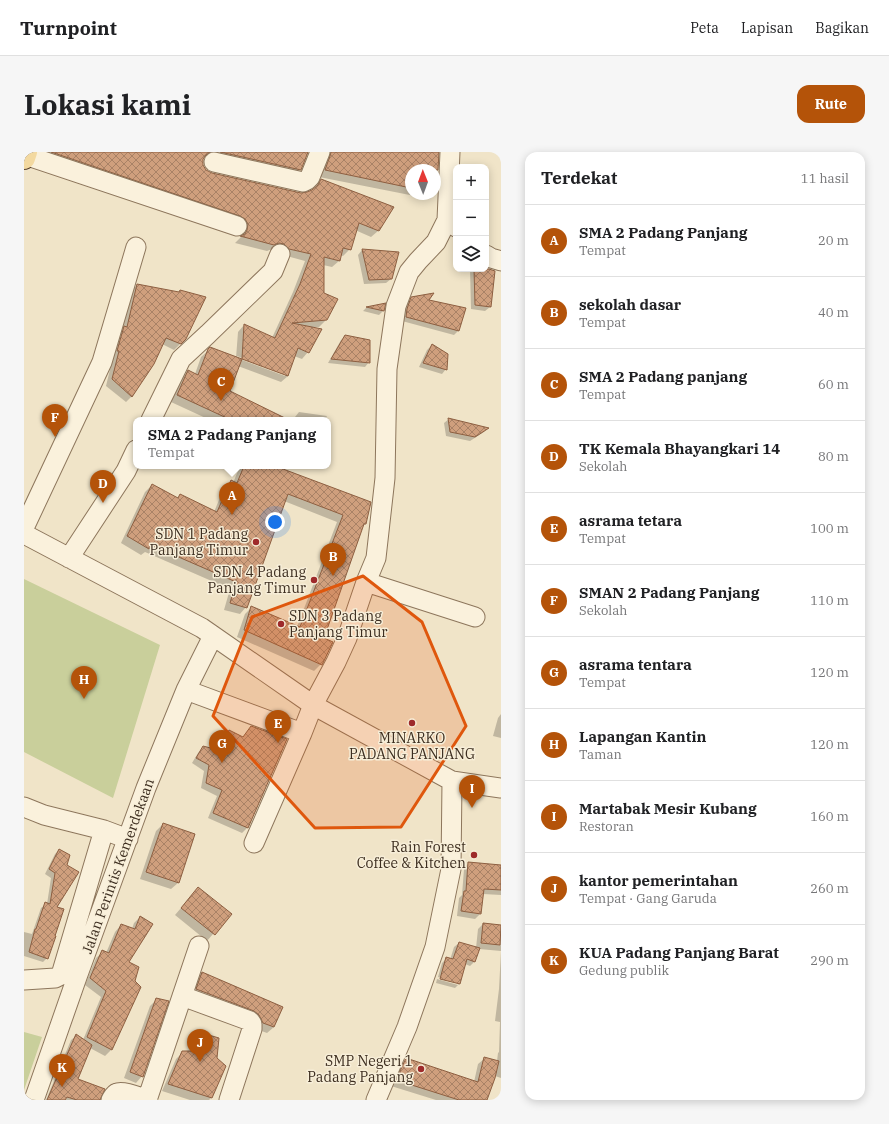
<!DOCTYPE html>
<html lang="id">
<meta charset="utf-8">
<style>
:root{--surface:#fff;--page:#f6f6f6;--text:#202124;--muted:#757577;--line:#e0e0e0;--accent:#b45309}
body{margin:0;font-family:"IBM Plex Serif",serif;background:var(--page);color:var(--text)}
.controls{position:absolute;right:12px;top:12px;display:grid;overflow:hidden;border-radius:8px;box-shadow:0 2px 10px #0003}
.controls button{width:36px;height:36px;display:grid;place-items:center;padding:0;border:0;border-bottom:1px solid var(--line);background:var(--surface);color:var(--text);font:20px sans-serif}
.compass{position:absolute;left:381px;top:12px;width:36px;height:36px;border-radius:50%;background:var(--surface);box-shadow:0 2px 10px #0003;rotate:359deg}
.you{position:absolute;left:251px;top:370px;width:14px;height:14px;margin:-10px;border:3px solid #fff;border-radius:50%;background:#1a73e8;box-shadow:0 0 0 6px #1a73e833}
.badge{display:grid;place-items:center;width:26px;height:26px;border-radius:50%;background:var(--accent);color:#fff;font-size:13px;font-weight:700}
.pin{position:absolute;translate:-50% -33px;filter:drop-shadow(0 1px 2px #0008)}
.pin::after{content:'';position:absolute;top:21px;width:14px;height:12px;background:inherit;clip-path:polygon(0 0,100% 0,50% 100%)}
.popup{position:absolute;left:109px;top:265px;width:198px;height:52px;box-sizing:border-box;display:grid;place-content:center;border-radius:8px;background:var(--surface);filter:drop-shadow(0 1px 3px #0005);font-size:13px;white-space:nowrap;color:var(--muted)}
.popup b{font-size:15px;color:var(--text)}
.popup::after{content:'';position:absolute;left:50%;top:100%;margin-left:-8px;border:8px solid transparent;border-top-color:var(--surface)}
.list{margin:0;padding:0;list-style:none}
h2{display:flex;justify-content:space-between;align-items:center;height:52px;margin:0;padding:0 16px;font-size:17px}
h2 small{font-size:13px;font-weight:400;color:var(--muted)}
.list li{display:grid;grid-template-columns:26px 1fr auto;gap:12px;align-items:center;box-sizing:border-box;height:72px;padding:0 16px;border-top:1px solid var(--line)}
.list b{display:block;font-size:15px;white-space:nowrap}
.list p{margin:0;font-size:13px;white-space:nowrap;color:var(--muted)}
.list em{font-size:13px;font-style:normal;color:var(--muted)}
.icon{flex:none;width:22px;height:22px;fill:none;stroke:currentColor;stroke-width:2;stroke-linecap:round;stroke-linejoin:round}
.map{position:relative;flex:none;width:477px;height:948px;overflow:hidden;border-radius:12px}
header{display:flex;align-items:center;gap:24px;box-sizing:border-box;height:56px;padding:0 20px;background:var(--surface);border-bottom:1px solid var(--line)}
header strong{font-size:19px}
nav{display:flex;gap:22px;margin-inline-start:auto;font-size:14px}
.intro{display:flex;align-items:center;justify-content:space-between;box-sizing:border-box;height:96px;padding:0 24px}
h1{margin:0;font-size:28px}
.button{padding:10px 18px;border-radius:12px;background:var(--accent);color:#fff;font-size:14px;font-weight:700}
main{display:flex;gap:24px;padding:0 24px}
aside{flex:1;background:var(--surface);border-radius:12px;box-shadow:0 2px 10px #0003}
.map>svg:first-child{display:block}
.green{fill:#c9cf9b}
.shadow{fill:#0003;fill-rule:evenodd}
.building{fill:url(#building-cross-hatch);stroke:#8d5f41}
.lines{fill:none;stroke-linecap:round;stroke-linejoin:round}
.minor-casing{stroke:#8d765c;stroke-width:21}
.major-casing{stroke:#5b4430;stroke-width:24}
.minor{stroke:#faf1dc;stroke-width:19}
.major{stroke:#f3d9a0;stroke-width:22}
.marked{fill:#df570d;fill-opacity:0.2;stroke:#df570d;stroke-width:3;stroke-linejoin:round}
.poi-dot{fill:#9e2a2b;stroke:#f7eed8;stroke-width:1.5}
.labels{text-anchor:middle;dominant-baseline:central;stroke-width:3;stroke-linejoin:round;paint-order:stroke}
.poi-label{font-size:14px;fill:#3d2e20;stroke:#f7eed8;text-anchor:end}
.street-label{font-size:14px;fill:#3d2e20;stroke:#f7eed8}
</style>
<header>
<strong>Turnpoint</strong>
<nav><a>Peta</a><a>Lapisan</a><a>Bagikan</a></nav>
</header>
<div class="intro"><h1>Lokasi kami</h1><a class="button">Rute</a></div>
<main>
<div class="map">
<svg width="477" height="948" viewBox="0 0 477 948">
<defs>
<pattern id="building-cross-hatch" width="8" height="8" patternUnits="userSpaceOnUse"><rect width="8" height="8" fill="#cf9f7d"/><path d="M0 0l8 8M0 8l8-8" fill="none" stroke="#a98266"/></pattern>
</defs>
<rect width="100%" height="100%" fill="#f0e4c8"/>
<path class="green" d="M0,427l136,66 -47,153 -89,-46z
M0,880l18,5 -18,53z"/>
<path class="shadow" d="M6,0h277l-7,18 -7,6 -84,-18h-6v8l3,5 5,3 90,20 11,-3 3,-4 6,-7 71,27 -14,24 -7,6 -16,-7 -5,19 -7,7 -3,-1 -1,6 -7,6 -9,-2v29l3,26 -7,7h-9l-2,25 -6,7 -8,-3 -6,20 -7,6 -43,-16 -9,25 37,19 22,9v1h-78l-39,-18 11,-24 6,-7 7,3 6,-17 9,-8 26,9 2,-26 6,-7 28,13 21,-46 12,-31 -22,-6 -6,-5 -5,-1 -5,2 -32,-8 6,-6 1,-6zM213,204l48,18v2l-48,-18z
M298,0h116l-2,40 -1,2v-24h-24v24h24l-5,5 -111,-22z
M338,98l29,29 -5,4 -22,1 -6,-29z
M446,117h16l8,2 -4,36 -5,4 -14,-2z
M113,133l42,8 6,46 -11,11 -12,-6 -30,52 -6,6 -20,-16 7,-29h-2l7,-24 4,-3 9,-39z
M388,146l15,2 31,31 -4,4 -52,-14 1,-7 4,-11z
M360,152l-1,7 -4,4 -16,-4 3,-3z
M322,184l23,26 -4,5 -37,-4 13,-23z
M408,193l14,24 -4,5 -23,-7 8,-17z
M275,260l28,4 -2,4h-31l1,-3z
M425,267l38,9 -3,4 -14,9 -24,-5 -2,-13z
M216,314h32l93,58 -3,2 -39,112 -2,26 -7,7 -77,-34 8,-23 7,-7 45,20 40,-105 -53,-21 -38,106 -6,7 -16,-4 6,-21 -85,-37 -4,3 -20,-12 24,-51 7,-7 25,13 3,-3 34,17 10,-24 7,-7 2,2z
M477,562v24l-8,-2 5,-18z
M227,575l35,13 -39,88 -5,5 -34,-15 9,-22 -16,-8 3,-17 -12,-8 6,-10 6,-6 12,4 8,-14 5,-5 13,6z
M139,672l31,11 -16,48 -7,6 -31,-10 16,-48z
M35,698l-3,57 -9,51 -4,4 -19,-6v-24l8,2 9,-26 5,-4h1l4,-26 -6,-4 10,-20z
M445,711l32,3v29l-18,-1 -3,20 -5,5 -18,-3 2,-18 3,-3 2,-26z
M168,743l38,19 -23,27 -32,-26z
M116,765l-12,46 5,18 7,6 -29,63 -6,6 -15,-8 -14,32 23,20h-53l25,-60 5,-4 7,4 18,-43 -16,-12 11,-27 7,-6 3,1 9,-21 6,-7 11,4 2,-6z
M459,772l18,2v152l-6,-2 -9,24h-50l-45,-14 9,-21 6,-5 68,22 4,-18 6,-5 13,2 1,-8 1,-1 1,-30 -5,-1 4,-32 2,-38 -22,-2 -4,12 -5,5 -5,-2 -6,20 -4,4 -19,-5 1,-4 21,6v-2l-20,-6 4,-14 4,-4 4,1 4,-13 5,-4 17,5 2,-19z
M178,821l80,34 -8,20 -7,6 -11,-4 -66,-33 5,-16z
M133,847l-15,77 -6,7 -12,-5 26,-72z
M179,882l13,25 9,7 -14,32 -2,2h-19l-28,-9 14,-32 7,-7h9l4,-12z"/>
<path class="building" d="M27,0h159l-4,3 -3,4v6l3,5 6,3 89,20 6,-1 5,-2 6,-5 3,-6 73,28 -15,24 -20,-8 -8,27 -8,-2 -3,13 -16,-4v36l14,6 -11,21 -35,3 30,6 -13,24 -11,-5 -10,28 -46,-17 2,-35 31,14 25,-54 11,-30 -22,-5 -5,-5 -5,-1 -5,2 -34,-9 5,-2 2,-4 1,-6 -3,-5 -5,-3z
M196,0h88l-7,18z
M307,0h108l-1,18h-27v18l-86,-18 5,-14z
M338,97l37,3 -7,27 -23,1z
M450,117h15l6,2 -4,36 -16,-2z
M113,132l42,8 1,-2 26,7 -20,42 -5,5 -15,-6 -12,26 -22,33 -20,-18 7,-28h-2l7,-25 3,1z
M410,141l-5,7 37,8 -7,23 -53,-14 1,-8 4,-12z
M362,151l-2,8 -18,-4z
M321,183l25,5v23l-39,-4z
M408,192l16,10 -1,16 -24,-7z
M186,195l32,12 -12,32 59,29h-58l-54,-25 11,-25 10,5 10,-26z
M424,266l41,10 -14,9 -25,-5z
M220,314h31l96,36 -5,22h-2l-40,114 9,4 -11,23 -78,-35 7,-24 49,21 43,-112 -55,-21 -41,114 -17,-5 6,-21 -85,-37 -2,4 -22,-13 25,-52 26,14 2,-4 37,18 14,-32 6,3z
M227,574l36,13 -39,89 -35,-15 9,-23 -16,-7 3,-18 -13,-7 7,-12 15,4 11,-20 14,7z
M139,671l32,11 -16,49 -33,-11z
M35,697l11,6 -3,10 12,7 -22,35 7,2 -9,27h1l-8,23 -19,-7 6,-23h1l9,-27 5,2 5,-31 -6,-4z
M444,710l33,3v25l-17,-1 -3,25 -20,-3 3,-20h2z
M174,735l34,27 -17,21 -34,-27z
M116,764l13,8 -24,38 10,5 -4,14 6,6 -29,63 -25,-13 19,-46 -16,-13 12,-28 7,3 12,-29 14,5z
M459,771l18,2 -1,20 -19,-2z
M435,790l21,6 -5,14 -8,-3 -7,25 -20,-5 6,-22 7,2z
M178,820l81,35 -9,20 -11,-4 -4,-8 -5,-4 -58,-22z
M132,846l13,3 -26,76 -13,-5z
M178,881l17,5 -2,20 9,8 -14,32 -44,-14 14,-33h14z
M52,882l16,11 -14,34 27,10 -5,11h-23l-10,-3 -2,3h-18z
M460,905l15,4 -4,17 -8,22h-28l-63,-20 10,-22 72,24z"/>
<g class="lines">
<g class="minor-casing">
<path id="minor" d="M426,0l-3,68 9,7
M1,3l212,71
M190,10l89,20 4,-2 3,-3 10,-25
M462,103l5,3 10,3
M127,268l30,-61 27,-25 65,-63 7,-17
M0,376l78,-166 34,-115
M0,382l178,94 111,77 139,76 49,7
M45,406l57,-87 10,-21
M342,430l109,35
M162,538l116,43
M0,655l20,8 60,15
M230,691l48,-110 11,-28 23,-43 11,-24 19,-56 10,-24 9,-80 2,-109 9,-63 13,-34 9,-11 18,-19 11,-22
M0,828l31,-2 6,-3 43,-145 24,9
M158,844l68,25 2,3v5l-23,71
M10,948l43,-123 69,-189 40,-98 27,-54
M87,948c2,-3 3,-6 6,-7 6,-3 24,5 31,7
M123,948l52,-154
M352,948l31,-73 28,-80 16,-78 1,-88"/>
</g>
<g class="major-casing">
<path id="major" d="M0,6l2,-6"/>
</g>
<use href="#minor" class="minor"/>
<use href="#major" class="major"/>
</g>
<path class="marked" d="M339,424l59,46 44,104 -65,101 -86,1 -102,-112 39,-99z"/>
<g class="poi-dot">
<circle cx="232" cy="390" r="4"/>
<circle cx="290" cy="428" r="4"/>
<circle cx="257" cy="472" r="4"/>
<circle cx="388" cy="571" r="4"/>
<circle cx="450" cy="703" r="4"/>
<circle cx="397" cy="917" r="4"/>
</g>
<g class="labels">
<g class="poi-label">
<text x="224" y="382">SDN 1 Padang<tspan x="224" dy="16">Panjang Timur</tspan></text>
<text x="282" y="420">SDN 4 Padang<tspan x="282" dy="16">Panjang Timur</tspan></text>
<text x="265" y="464" text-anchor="start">SDN 3 Padang<tspan x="265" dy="16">Panjang Timur</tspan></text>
<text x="388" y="586" text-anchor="middle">MINARKO<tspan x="388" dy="16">PADANG PANJANG</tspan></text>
<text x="442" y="695">Rain Forest<tspan x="442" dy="16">Coffee &amp; Kitchen</tspan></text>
<text x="389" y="909">SMP Negeri 1<tspan x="389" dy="16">Padang Panjang</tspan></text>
</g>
<g class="street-label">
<text transform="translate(94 714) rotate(-70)">Jalan Perintis Kemerdekaan</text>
</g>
</g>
</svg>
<div class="controls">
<button>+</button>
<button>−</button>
<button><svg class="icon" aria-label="layers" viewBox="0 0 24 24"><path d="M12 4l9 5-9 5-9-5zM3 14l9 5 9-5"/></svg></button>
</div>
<svg class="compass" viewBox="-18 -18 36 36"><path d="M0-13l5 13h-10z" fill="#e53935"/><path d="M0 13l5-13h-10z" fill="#757577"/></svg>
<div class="you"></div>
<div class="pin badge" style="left:208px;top:363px">A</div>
<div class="popup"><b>SMA 2 Padang Panjang</b>Tempat</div>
<div class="pin badge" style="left:309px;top:424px">B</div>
<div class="pin badge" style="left:197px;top:249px">C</div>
<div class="pin badge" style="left:79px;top:351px">D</div>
<div class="pin badge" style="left:254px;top:591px">E</div>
<div class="pin badge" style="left:31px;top:285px">F</div>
<div class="pin badge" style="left:198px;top:611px">G</div>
<div class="pin badge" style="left:60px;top:547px">H</div>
<div class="pin badge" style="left:448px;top:656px">I</div>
<div class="pin badge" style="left:176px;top:910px">J</div>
<div class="pin badge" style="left:38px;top:935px">K</div>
</div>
<aside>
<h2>Terdekat<small>11 hasil</small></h2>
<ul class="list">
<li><span class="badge">A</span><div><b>SMA 2 Padang Panjang</b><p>Tempat</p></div><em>20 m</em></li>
<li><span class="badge">B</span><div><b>sekolah dasar</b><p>Tempat</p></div><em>40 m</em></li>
<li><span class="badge">C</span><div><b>SMA 2 Padang panjang</b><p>Tempat</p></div><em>60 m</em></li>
<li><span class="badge">D</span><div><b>TK Kemala Bhayangkari 14</b><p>Sekolah</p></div><em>80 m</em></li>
<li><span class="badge">E</span><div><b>asrama tetara</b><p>Tempat</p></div><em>100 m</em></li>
<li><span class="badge">F</span><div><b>SMAN 2 Padang Panjang</b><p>Sekolah</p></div><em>110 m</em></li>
<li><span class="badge">G</span><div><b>asrama tentara</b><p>Tempat</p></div><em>120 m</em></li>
<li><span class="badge">H</span><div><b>Lapangan Kantin</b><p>Taman</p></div><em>120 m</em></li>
<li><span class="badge">I</span><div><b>Martabak Mesir Kubang</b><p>Restoran</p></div><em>160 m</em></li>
<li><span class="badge">J</span><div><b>kantor pemerintahan</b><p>Tempat · Gang Garuda</p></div><em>260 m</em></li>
<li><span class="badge">K</span><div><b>KUA Padang Panjang Barat</b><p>Gedung publik</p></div><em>290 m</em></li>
</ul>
</aside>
</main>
